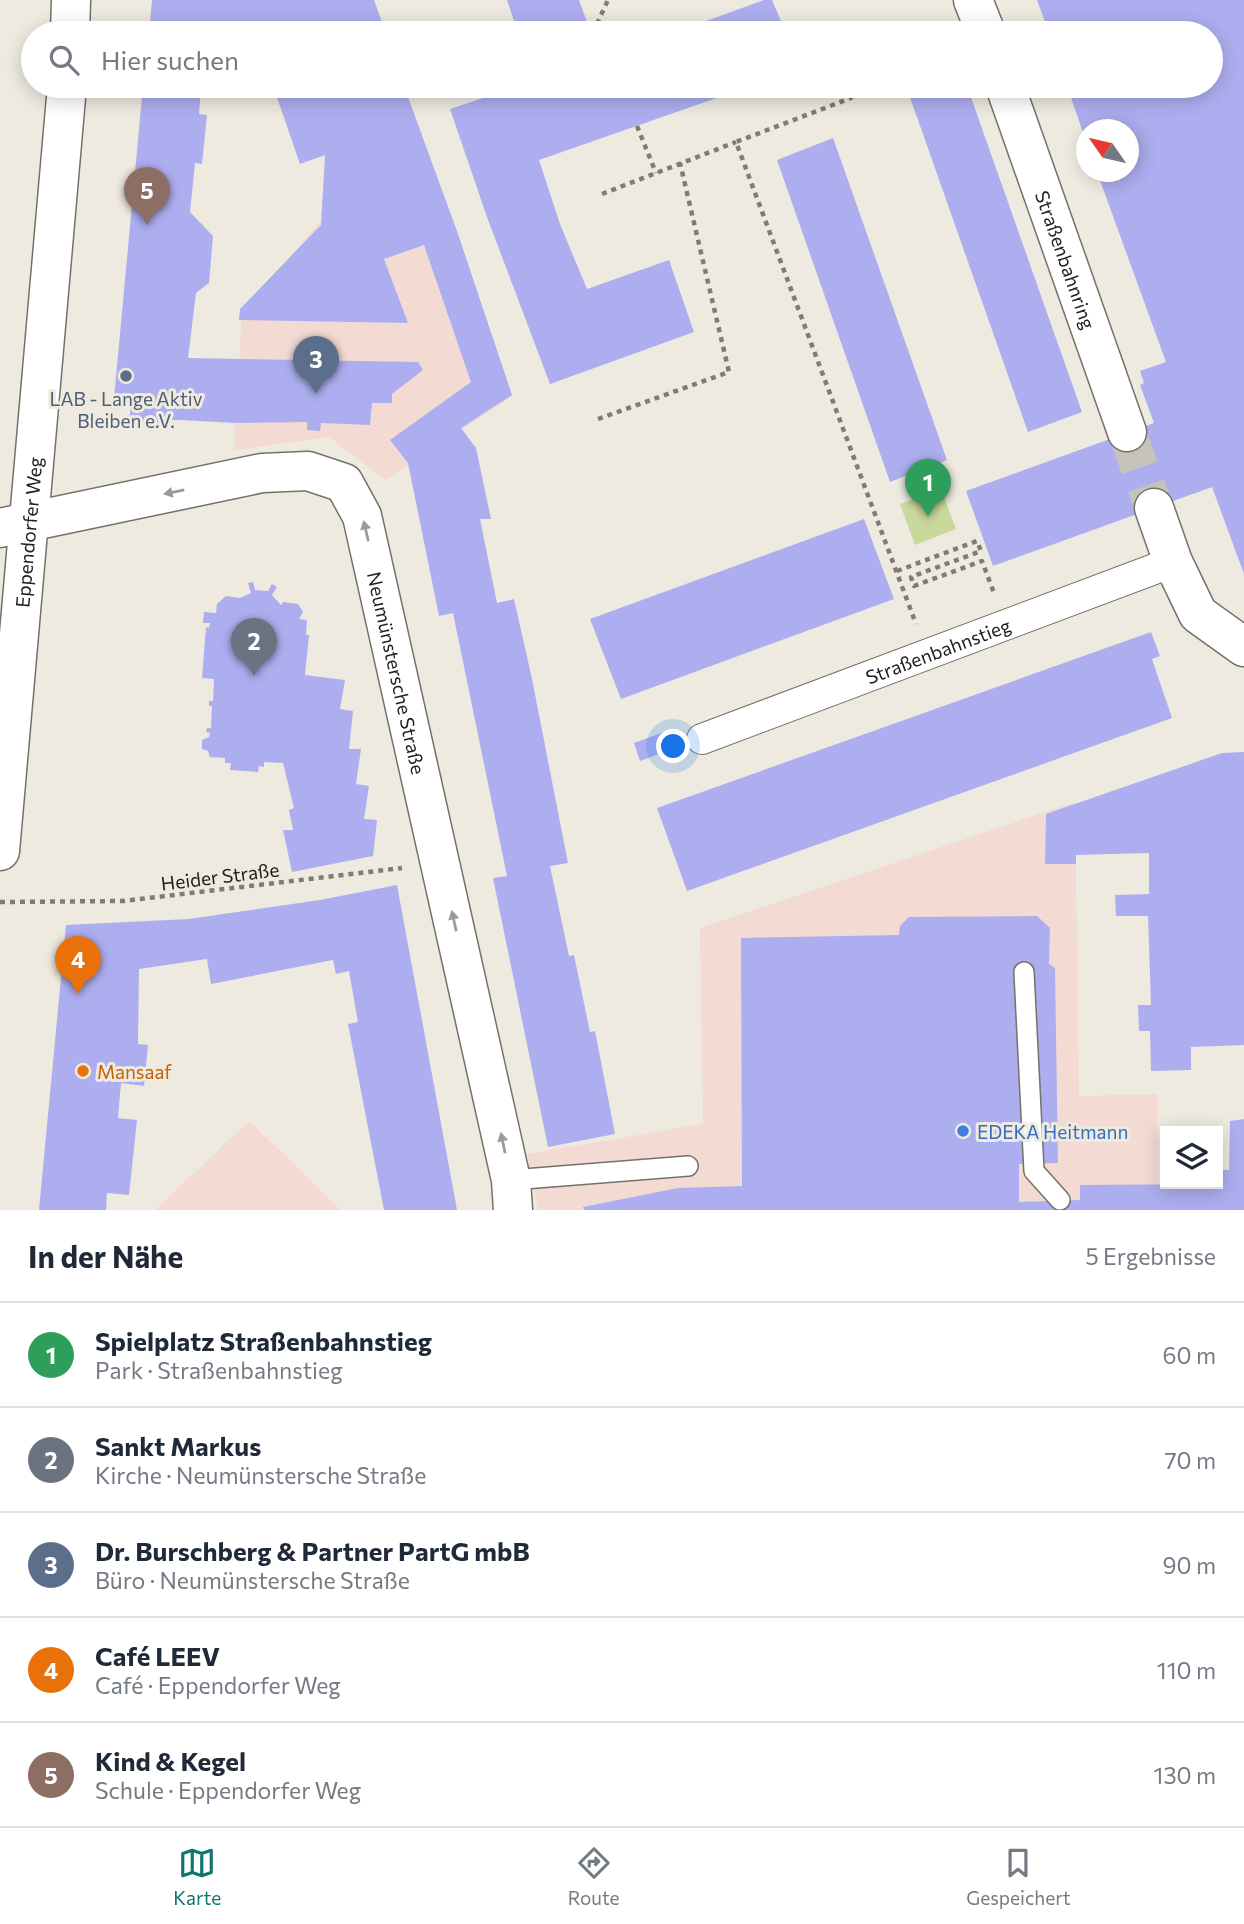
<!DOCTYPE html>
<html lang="de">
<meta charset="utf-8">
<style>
:root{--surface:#fff;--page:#f6f6f7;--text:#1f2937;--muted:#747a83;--line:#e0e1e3;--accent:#0f766e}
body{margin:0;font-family:Commissioner,sans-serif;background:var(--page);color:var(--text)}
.controls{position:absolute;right:21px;bottom:21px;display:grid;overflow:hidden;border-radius:0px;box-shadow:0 4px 18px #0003}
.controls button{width:63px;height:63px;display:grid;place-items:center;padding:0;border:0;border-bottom:2px solid var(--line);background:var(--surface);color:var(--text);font:35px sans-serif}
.compass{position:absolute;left:1076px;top:119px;width:63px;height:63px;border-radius:50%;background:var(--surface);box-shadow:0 4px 18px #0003;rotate:304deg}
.you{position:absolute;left:674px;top:747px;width:24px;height:24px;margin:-18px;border:5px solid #fff;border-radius:50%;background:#1a73e8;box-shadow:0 0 0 10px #1a73e833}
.badge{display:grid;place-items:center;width:46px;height:46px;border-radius:50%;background:var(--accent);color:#fff;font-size:23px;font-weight:700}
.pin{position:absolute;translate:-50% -58px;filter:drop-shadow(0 2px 4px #0008)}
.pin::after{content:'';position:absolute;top:37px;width:24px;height:21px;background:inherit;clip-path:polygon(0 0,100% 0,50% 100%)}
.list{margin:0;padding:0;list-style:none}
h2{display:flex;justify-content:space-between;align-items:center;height:91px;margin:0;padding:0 28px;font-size:30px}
h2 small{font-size:23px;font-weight:400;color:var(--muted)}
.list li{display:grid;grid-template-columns:46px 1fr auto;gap:21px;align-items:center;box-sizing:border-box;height:105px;padding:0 28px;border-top:2px solid var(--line)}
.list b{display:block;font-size:26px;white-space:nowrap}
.list p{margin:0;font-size:23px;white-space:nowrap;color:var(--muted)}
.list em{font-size:23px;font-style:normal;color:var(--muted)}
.icon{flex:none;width:38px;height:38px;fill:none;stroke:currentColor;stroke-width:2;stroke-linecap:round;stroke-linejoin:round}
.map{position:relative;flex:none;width:1244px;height:1210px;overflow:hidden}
.search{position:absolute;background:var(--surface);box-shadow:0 4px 18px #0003;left:21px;right:21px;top:21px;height:77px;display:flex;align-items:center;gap:18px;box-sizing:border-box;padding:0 24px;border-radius:38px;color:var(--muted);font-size:26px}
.sheet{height:616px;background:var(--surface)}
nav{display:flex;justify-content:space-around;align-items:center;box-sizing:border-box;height:98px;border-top:2px solid var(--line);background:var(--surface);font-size:19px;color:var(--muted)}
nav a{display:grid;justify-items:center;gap:4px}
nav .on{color:var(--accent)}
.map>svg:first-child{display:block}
.commercial{fill:#f3dad2}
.green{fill:#cbd89c}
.building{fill:#adaeef}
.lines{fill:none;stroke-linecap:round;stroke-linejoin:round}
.minor-tunnel{stroke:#c5c2b9;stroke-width:38;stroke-dasharray:38 19;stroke-linecap:butt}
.service-casing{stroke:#747168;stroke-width:22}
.pedestrian-casing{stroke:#747168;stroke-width:32}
.minor-casing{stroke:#747168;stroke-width:41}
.path{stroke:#7f7c76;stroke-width:4.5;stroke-dasharray:5 5;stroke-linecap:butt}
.service{stroke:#fff;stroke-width:19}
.pedestrian{stroke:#fff;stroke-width:30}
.minor{stroke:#fff;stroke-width:38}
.oneway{fill:#9c9b9a}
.service-dot{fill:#5c6f8a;stroke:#eeeae0;stroke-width:2.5}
.food-dot{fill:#e8710a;stroke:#eeeae0;stroke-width:2.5}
.shop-dot{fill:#3f7fe0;stroke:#eeeae0;stroke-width:2.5}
.labels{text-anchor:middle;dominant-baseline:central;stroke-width:6;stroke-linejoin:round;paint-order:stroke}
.street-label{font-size:19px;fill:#22211e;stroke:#eeeae0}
.service-label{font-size:19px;fill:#4e5e75;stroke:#eeeae0}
.food-label{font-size:19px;fill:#c56008;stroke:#eeeae0;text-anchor:start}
.shop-label{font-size:19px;fill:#366cbe;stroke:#eeeae0;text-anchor:start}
</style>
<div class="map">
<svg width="1244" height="1210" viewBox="0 0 1244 1210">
<rect width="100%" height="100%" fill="#eeeae0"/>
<path class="commercial" d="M418,124l93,273 -125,83 -57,-43 -95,13 8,-139 79,-90 5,-67z
M1075,802l4,294 78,-2v116h-619l-11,-56 176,-30 -3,-196z
M249,1121l92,89h-186z"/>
<path class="green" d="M941,489l15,40 -41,16 -15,-41z"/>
<path class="building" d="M152,0h222l12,33h-237z
M507,0h72l12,33h-73z
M764,0h8l14,33h-113z
M1037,0h207v574l-32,-87 -219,79 -27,-75 188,-68 -14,-38 4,-2 -4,-12 26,-9 -69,-190h31v-42h-42v11l-19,-55h144v-53h-162z
M143,86h58l-2,28 8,1 -5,49 -7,-1 -5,49 23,24 -4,47 -13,10 -8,65 230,4 5,8 -31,24v9h-20l-2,22 -49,-2 -1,8 -13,-1v-8l-72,1 -54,-3h-18l-3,6h-32l3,-19 -18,2z
M273,86h131l54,148 54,161 -51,33 15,20 15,71h-11l17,84 17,-4 18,80 36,184 -18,3 19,90 5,-1 16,77 5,-1 20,103 -67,13 -55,-269 14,-2 -54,-263 -14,3 -31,-153 -18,-23 81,-58 -47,-137 -40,14 24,64 -169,-3 1,-11 81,-84 4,-70 -25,9z
M519,86h232l-212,74 21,64 27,65 82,-29 25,72 -144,52 -63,-167 -37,-108z
M906,86h61l115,326 -54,20z
M833,138l114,322 -57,22 -113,-322z
M864,519l30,80 -273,100 -31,-80z
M253,582l2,8 13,1 4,-7 5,3 -5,8 9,10 2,-3 15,2 5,8 -4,7 8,1 -1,15h3l-4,40 40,5 -5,29 13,2 -4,38h12l-5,35 13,2 -5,33 13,1 -4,36 -81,16 -9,-42h10l-4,-20 5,-2 -11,-45 -19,-1v5l-5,-1 -1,6 -28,-2 1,-7h-6v-5l-15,-1 -2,-6 -6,-2v-9l7,-3 1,-4 -4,-1 1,-4h4l1,-22h-3v-5h4l1,-22 -12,-1 4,-51 3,1 1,-5h-7l1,-11 12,1 1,-9 9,-8 14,2 11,-5 -3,-10z
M1151,632l9,24 -8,3 20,59 -485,173 -30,-83z
M672,729l6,18 -38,14 -6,-18z
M1244,752v293l-53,2v23l-40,1 -1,-40h-11l-1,-26h13l-3,-89h-32l-1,-21 34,-1v-41l-73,2v9h-31l1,-50 176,-61z
M397,885l60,325h-73l-36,-186 10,-2 -9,-51 -13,3 -3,-14 -122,24 -4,-25 -68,10 -1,75 10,1 -4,41 -23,-3 -3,35 19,2 -8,75 -22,-2 -1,17h-67l27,-285 123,-6 131,-19z
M1037,916l13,12 -1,36 6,4 3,195 -39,1v38l61,-2v-15l138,-1v-14h11l1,-49 14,-2v91h-660l-1,-3 95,-19 64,-2 -1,-248 158,-3 1,-9 9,-9z"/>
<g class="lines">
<path class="minor-tunnel" d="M1127,432l27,76"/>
<g class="service-casing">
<path id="service" d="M1024,972l10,199 26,29
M511,1180l177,-14"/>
</g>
<g class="pedestrian-casing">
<g id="pedestrian">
<path id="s1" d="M702,739l471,-177"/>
</g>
</g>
<g class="minor-casing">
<g id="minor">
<path d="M973,0l13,33"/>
<path d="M70,33l1,-33"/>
<path id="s2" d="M1005,86l122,346"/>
<path d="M1154,508l19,54 25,52 46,33"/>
<path id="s3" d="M0,528l262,-55 46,-2 36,12 18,33 149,664 2,30"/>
<path id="s4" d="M0,851l67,-765"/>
</g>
</g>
<path class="path" d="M599,33l-3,-7 12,-26
M847,86l4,12 -115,44 180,482
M637,126l19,47
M602,194l134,-52
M598,419l131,-47 -49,-209
M897,571l80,-30 4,10 -70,26 3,9 68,-25 12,32
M0,902l123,-1 279,-33"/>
<use href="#service" class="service"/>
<use href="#pedestrian" class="pedestrian"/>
<use href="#minor" class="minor"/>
</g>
<defs><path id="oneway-solid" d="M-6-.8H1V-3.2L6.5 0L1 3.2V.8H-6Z" transform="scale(1.75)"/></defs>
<g class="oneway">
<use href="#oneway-solid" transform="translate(174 492) rotate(168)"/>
<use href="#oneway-solid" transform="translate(366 531) rotate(-103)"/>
<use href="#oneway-solid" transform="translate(454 921) rotate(-102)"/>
<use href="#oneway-solid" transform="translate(503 1143) rotate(-102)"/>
</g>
<circle class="service-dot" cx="126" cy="376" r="7"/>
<circle class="food-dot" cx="83" cy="1071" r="7"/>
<circle class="shop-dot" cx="963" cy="1131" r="7"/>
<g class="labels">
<g class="street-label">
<text stroke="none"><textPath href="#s2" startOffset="184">Straßenbahnring</textPath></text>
<text stroke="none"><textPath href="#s4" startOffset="320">Eppendorfer Weg</textPath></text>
<text stroke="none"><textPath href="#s1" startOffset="252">Straßenbahnstieg</textPath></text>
<text stroke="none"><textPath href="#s3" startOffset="550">Neumünstersche Straße</textPath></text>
<text transform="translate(220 876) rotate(-7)">Heider Straße</text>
</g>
<g class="service-label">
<text x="126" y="398">LAB - Lange Aktiv<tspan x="126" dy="22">Bleiben e.V.</tspan></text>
</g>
<g class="food-label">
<text x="97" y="1071">Mansaaf</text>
</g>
<g class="shop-label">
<text x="977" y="1131">EDEKA Heitmann</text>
</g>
</g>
</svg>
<div class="controls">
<button><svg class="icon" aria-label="layers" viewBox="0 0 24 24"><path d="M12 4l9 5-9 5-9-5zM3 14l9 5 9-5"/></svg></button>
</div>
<svg class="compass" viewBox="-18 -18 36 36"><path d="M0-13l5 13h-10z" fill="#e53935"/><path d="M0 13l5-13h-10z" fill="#747a83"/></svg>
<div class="you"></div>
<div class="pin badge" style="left:928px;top:517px;background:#2e9e5b">1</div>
<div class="pin badge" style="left:254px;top:676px;background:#6b7280">2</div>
<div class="pin badge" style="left:316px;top:394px;background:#5c6f8a">3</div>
<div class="pin badge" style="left:78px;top:994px;background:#e8710a">4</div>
<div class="pin badge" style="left:147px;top:225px;background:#8d6e63">5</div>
<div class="search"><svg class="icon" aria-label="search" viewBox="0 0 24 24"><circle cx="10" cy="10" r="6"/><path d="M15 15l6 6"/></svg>Hier suchen</div>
</div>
<section class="sheet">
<h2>In der Nähe<small>5 Ergebnisse</small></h2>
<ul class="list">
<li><span class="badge" style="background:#2e9e5b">1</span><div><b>Spielplatz Straßenbahnstieg</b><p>Park · Straßenbahnstieg</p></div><em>60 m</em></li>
<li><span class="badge" style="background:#6b7280">2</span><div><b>Sankt Markus</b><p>Kirche · Neumünstersche Straße</p></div><em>70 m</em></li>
<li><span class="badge" style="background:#5c6f8a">3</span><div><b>Dr. Burschberg &amp; Partner PartG mbB</b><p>Büro · Neumünstersche Straße</p></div><em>90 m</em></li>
<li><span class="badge" style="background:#e8710a">4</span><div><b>Café LEEV</b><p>Café · Eppendorfer Weg</p></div><em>110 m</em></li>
<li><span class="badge" style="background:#8d6e63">5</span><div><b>Kind &amp; Kegel</b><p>Schule · Eppendorfer Weg</p></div><em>130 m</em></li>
</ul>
</section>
<nav>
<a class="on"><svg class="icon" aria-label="map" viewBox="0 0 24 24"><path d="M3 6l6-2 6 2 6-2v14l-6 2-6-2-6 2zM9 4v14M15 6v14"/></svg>Karte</a>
<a><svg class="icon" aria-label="directions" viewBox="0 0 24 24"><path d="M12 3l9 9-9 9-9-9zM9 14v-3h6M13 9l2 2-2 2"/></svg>Route</a>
<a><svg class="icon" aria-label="saved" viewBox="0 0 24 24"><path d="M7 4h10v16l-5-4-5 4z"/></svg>Gespeichert</a>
</nav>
